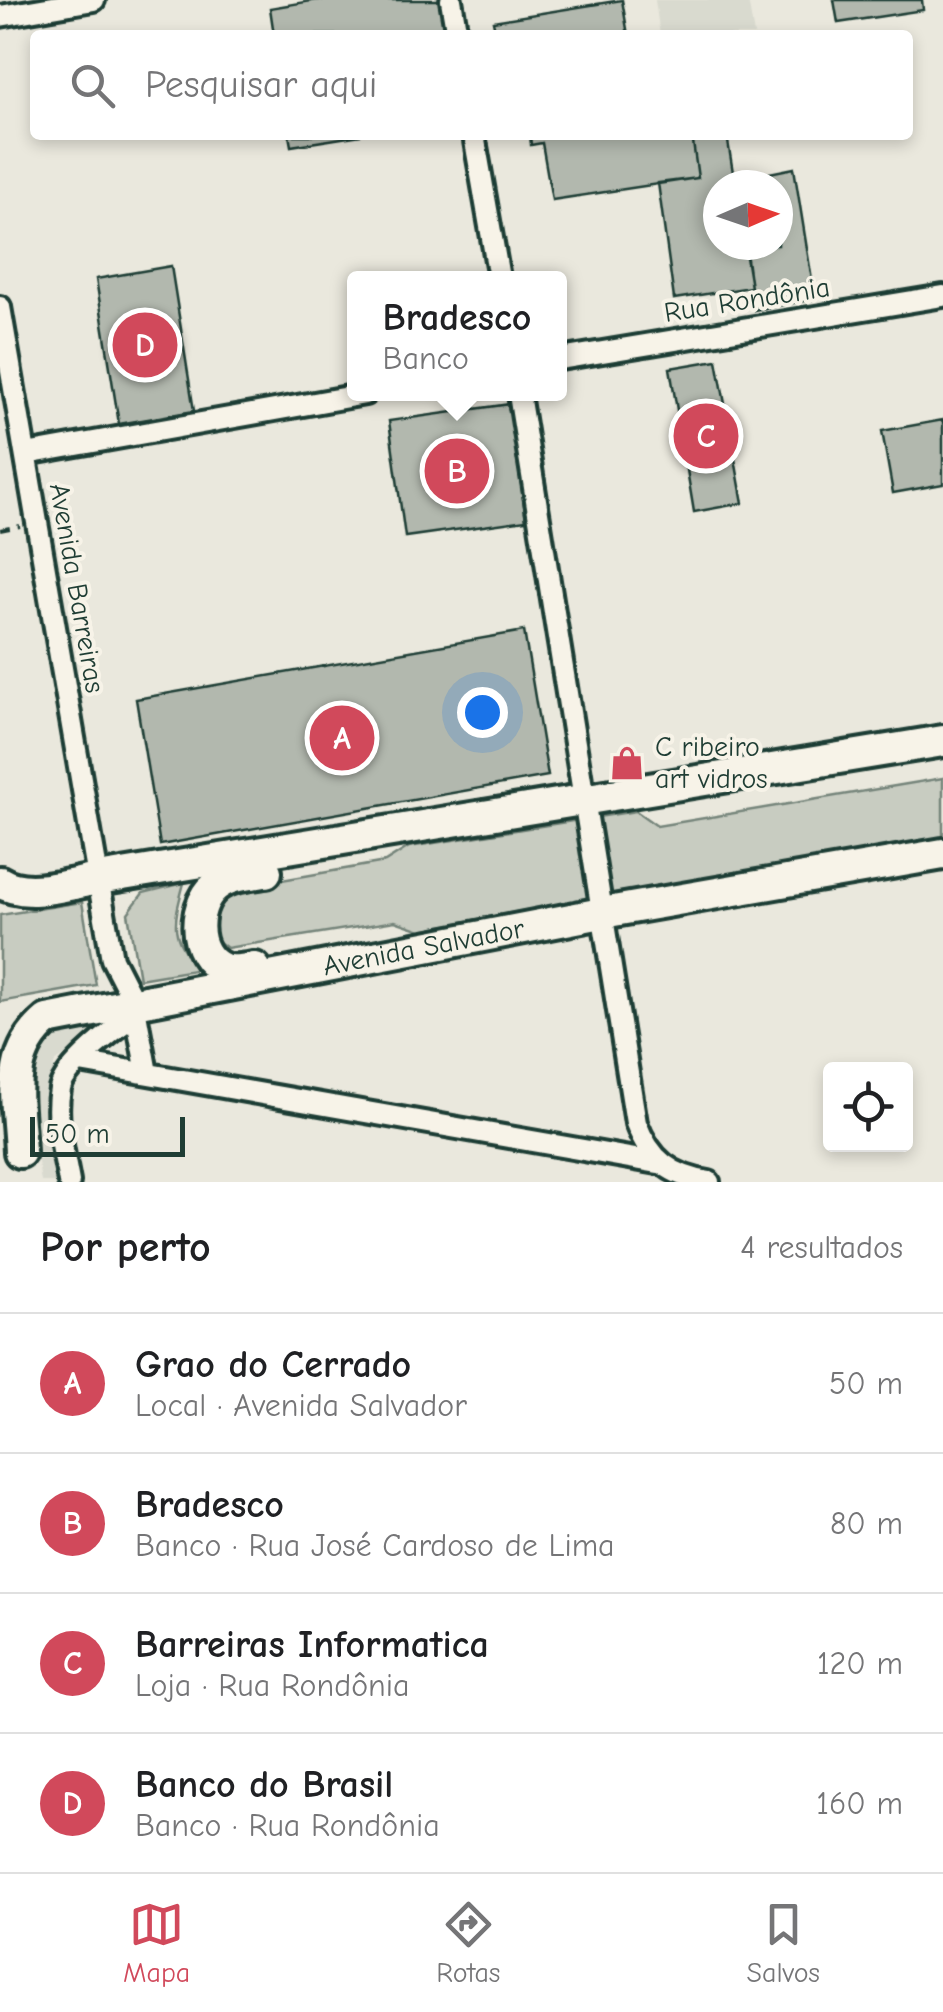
<!DOCTYPE html>
<html lang="pt">
<meta charset="utf-8">
<style>
:root{--surface:#fff;--page:#f2f2f2;--text:#202124;--muted:#757577;--line:#e0e0e0;--accent:#d1495b}
body{margin:0;font-family:"Comic Neue",sans-serif;background:var(--page);color:var(--text)}
.controls{position:absolute;right:30px;bottom:30px;display:grid;overflow:hidden;border-radius:10px;box-shadow:0 5px 15px #0003}
.controls button{width:90px;height:90px;display:grid;place-items:center;padding:0;border:0;border-bottom:2px solid var(--line);background:var(--surface);color:var(--text);font:50px sans-serif}
.compass{position:absolute;left:703px;top:170px;width:90px;height:90px;border-radius:50%;background:var(--surface);box-shadow:0 5px 15px #0003;rotate:88deg}
.scale{position:absolute;left:30px;bottom:25px;width:155px;box-sizing:border-box;padding-left:10px;border:5px solid #1f3d34;border-top:0;font-size:28px;line-height:35px;white-space:nowrap;color:#1f3d34;-webkit-text-stroke:8px #f7f3e8;paint-order:stroke}
.you{position:absolute;left:482px;top:712px;width:35px;height:35px;margin:-25px;border:8px solid #fff;border-radius:50%;background:#1a73e8;box-shadow:0 0 0 15px #1a73e833}
.badge{display:grid;place-items:center;width:65px;height:65px;border-radius:50%;background:var(--accent);color:#fff;font-size:32px;font-weight:700}
.pin{position:absolute;translate:-50% -50%;border:5px solid #fff;box-shadow:0 2px 10px #0006}
.popup{position:absolute;left:347px;top:271px;width:220px;height:130px;box-sizing:border-box;display:grid;place-content:center;border-radius:10px;background:var(--surface);filter:drop-shadow(0 2px 8px #0005);font-size:32px;white-space:nowrap;color:var(--muted)}
.popup b{font-size:38px;color:var(--text)}
.popup::after{content:'';position:absolute;left:50%;top:100%;margin-left:-20px;border:20px solid transparent;border-top-color:var(--surface)}
.list{margin:0;padding:0;list-style:none}
h2{display:flex;justify-content:space-between;align-items:center;height:130px;margin:0;padding:0 40px;font-size:42px}
h2 small{font-size:32px;font-weight:400;color:var(--muted)}
.list li{display:grid;grid-template-columns:65px 1fr auto;gap:30px;align-items:center;box-sizing:border-box;height:140px;padding:0 40px;border-top:2px solid var(--line)}
.list b{display:block;font-size:38px;white-space:nowrap}
.list p{margin:0;font-size:32px;white-space:nowrap;color:var(--muted)}
.list em{font-size:32px;font-style:normal;color:var(--muted)}
.icon{flex:none;width:55px;height:55px;fill:none;stroke:currentColor;stroke-width:2;stroke-linecap:round;stroke-linejoin:round}
.map{position:relative;flex:none;width:943px;height:1182px;overflow:hidden}
.search{position:absolute;background:var(--surface);box-shadow:0 5px 15px #0003;left:30px;right:30px;top:30px;height:110px;display:flex;align-items:center;gap:25px;box-sizing:border-box;padding:0 35px;border-radius:10px;color:var(--muted);font-size:38px}
.sheet{height:690px;background:var(--surface)}
nav{display:flex;justify-content:space-around;align-items:center;box-sizing:border-box;height:140px;border-top:2px solid var(--line);background:var(--surface);font-size:28px;color:var(--muted)}
nav a{display:grid;justify-items:center;gap:5px}
nav .on{color:var(--accent)}
.map>svg:first-child{display:block}
.built{fill:#d9dacf}
.green{fill:#c8ccc1;stroke:#74847a;stroke-width:2.5}
.building{fill:#b2b8ae;stroke:#1f3d34;stroke-width:2.5}
.lines{fill:none;stroke-linecap:round;stroke-linejoin:round}
.street-casing{stroke:#1f3d34;stroke-width:28}
.secondary-casing{stroke:#1f3d34;stroke-width:38}
.path{stroke:#1f3d34;stroke-width:4;stroke-dasharray:10 8;stroke-linecap:butt}
.street{stroke:#f7f3e8;stroke-width:20}
.secondary{stroke:#f7f3e8;stroke-width:30}
.labels{text-anchor:middle;dominant-baseline:central;stroke-width:8;stroke-linejoin:round;paint-order:stroke}
.street-label{font-size:28px;fill:#1f3d34;stroke:#f7f3e8}
.poi-label{font-size:28px;fill:#1f3d34;stroke:#f7f3e8;text-anchor:start}
</style>
<div class="map">
<svg width="943" height="1182" viewBox="0 0 943 1182">
<rect width="100%" height="100%" fill="#eae8dd"/>
<filter id="ink" filterUnits="userSpaceOnUse"><feTurbulence type="fractalNoise" baseFrequency=".01" numOctaves="2"/><feDisplacementMap in="SourceGraphic" scale="20" xChannelSelector="R" yChannelSelector="G"/><feConvolveMatrix kernelMatrix="1 2 1 2 8 2 1 2 1" color-interpolation-filters="sRGB"/></filter>
<g filter="url(#ink)">
<path class="built" d="M655,0h93l6,35h-94z
M124,1013l-69,49 -10,36 14,84h-18l-14,-94 11,-49 18,-8z"/>
<path class="green" d="M943,778v61l-321,53 -201,38 -26,-9 -168,27 -22,-17 19,-41 161,-28 24,-15 227,-36 21,15z
M184,883c-11,41 -15,55 16,86l-61,10 -11,-66 15,-20z
M82,902l14,83 -96,17v-87z"/>
<path class="building" d="M317,0h124l6,35h-173l-4,-27z
M622,0l6,35h-132l-3,-14z
M834,0h88l1,10 -85,13z
M289,135h72l-70,11z
M530,135h162l6,43 -146,22 -10,-57 -11,2z
M692,135h35l8,50h-17v60h26l7,42 -77,12 -16,-116 40,-5z
M794,168l21,131 -61,11 -9,-65h33v-60h-42l-1,-5z
M171,266l23,145 -75,13 -23,-145z
M717,360l26,143 -49,9 -24,-144z
M510,404l16,116 -121,17 -16,-116z
M943,420v64l-50,9 -11,-62z
M524,631l24,145 -388,69 -24,-146z"/>
<g class="lines">
<g class="street-casing">
<path id="street" d="M451,0l6,35
M0,16l94,-16
M474,135l25,143
M0,307l112,652 22,43 13,71
M560,359l383,-63
M519,394l117,729c14,37 35,53 73,59
M26,454l339,-60
M80,1062l578,101
M69,1182c-5,-29 -15,-63 -9,-93 5,-23 56,-61 76,-75"/>
</g>
<g class="secondary-casing">
<g id="secondary">
<path d="M0,882c26,17 69,2 98,-3l845,-138"/>
<path d="M255,968c-9,1 -22,4 -31,1 -34,-13 -33,-69 -4,-86 14,-8 31,-9 46,-11"/>
<path id="s1" d="M20,1152c-2,-50 -16,-96 27,-132l555,-107 341,-59"/>
</g>
</g>
<path class="path" d="M0,530l20,-4"/>
<use href="#street" class="street"/>
<use href="#secondary" class="secondary"/>
</g>
</g>
<defs>
<g id="shop-bare" transform="scale(2.7)"><path d="M-5-2.5h2.3a2.7 3.5 0 0 1 5.4 0H5L5.5 6h-11ZM-1.5-2.5h3a1.5 2.3 0 0 0-3 0Z" fill="#d1495b" stroke="#f7f3e8" stroke-width="2.5" paint-order="stroke"/></g>
</defs>
<g fill-rule="evenodd">
<use href="#shop-bare" x="627" y="763"/>
</g>
<g class="labels">
<g class="street-label">
<text transform="translate(747 300) rotate(-9)">Rua Rondônia</text>
<text transform="translate(77 588) rotate(80)">Avenida Barreiras</text>
<text stroke="none"><textPath href="#s1" startOffset="525">Avenida Salvador</textPath></text>
</g>
<g class="poi-label">
<text x="655" y="747">C ribeiro<tspan x="655" dy="32">art vidros</tspan></text>
</g>
</g>
</svg>
<div class="controls">
<button><svg class="icon" aria-label="locate" viewBox="0 0 24 24"><circle cx="12" cy="12" r="6"/><path d="M12 2v4M12 18v4M2 12h4M18 12h4"/></svg></button>
</div>
<svg class="compass" viewBox="-18 -18 36 36"><path d="M0-13l5 13h-10z" fill="#e53935"/><path d="M0 13l5-13h-10z" fill="#757577"/></svg>
<div class="scale">50 m</div>
<div class="you"></div>
<div class="pin badge" style="left:342px;top:738px">A</div>
<div class="pin badge" style="left:457px;top:471px">B</div>
<div class="popup"><b>Bradesco</b>Banco</div>
<div class="pin badge" style="left:706px;top:436px">C</div>
<div class="pin badge" style="left:145px;top:345px">D</div>
<div class="search"><svg class="icon" aria-label="search" viewBox="0 0 24 24"><circle cx="10" cy="10" r="6"/><path d="M15 15l6 6"/></svg>Pesquisar aqui</div>
</div>
<section class="sheet">
<h2>Por perto<small>4 resultados</small></h2>
<ul class="list">
<li><span class="badge">A</span><div><b>Grao do Cerrado</b><p>Local · Avenida Salvador</p></div><em>50 m</em></li>
<li><span class="badge">B</span><div><b>Bradesco</b><p>Banco · Rua José Cardoso de Lima</p></div><em>80 m</em></li>
<li><span class="badge">C</span><div><b>Barreiras Informatica</b><p>Loja · Rua Rondônia</p></div><em>120 m</em></li>
<li><span class="badge">D</span><div><b>Banco do Brasil</b><p>Banco · Rua Rondônia</p></div><em>160 m</em></li>
</ul>
</section>
<nav>
<a class="on"><svg class="icon" aria-label="map" viewBox="0 0 24 24"><path d="M3 6l6-2 6 2 6-2v14l-6 2-6-2-6 2zM9 4v14M15 6v14"/></svg>Mapa</a>
<a><svg class="icon" aria-label="directions" viewBox="0 0 24 24"><path d="M12 3l9 9-9 9-9-9zM9 14v-3h6M13 9l2 2-2 2"/></svg>Rotas</a>
<a><svg class="icon" aria-label="saved" viewBox="0 0 24 24"><path d="M7 4h10v16l-5-4-5 4z"/></svg>Salvos</a>
</nav>
